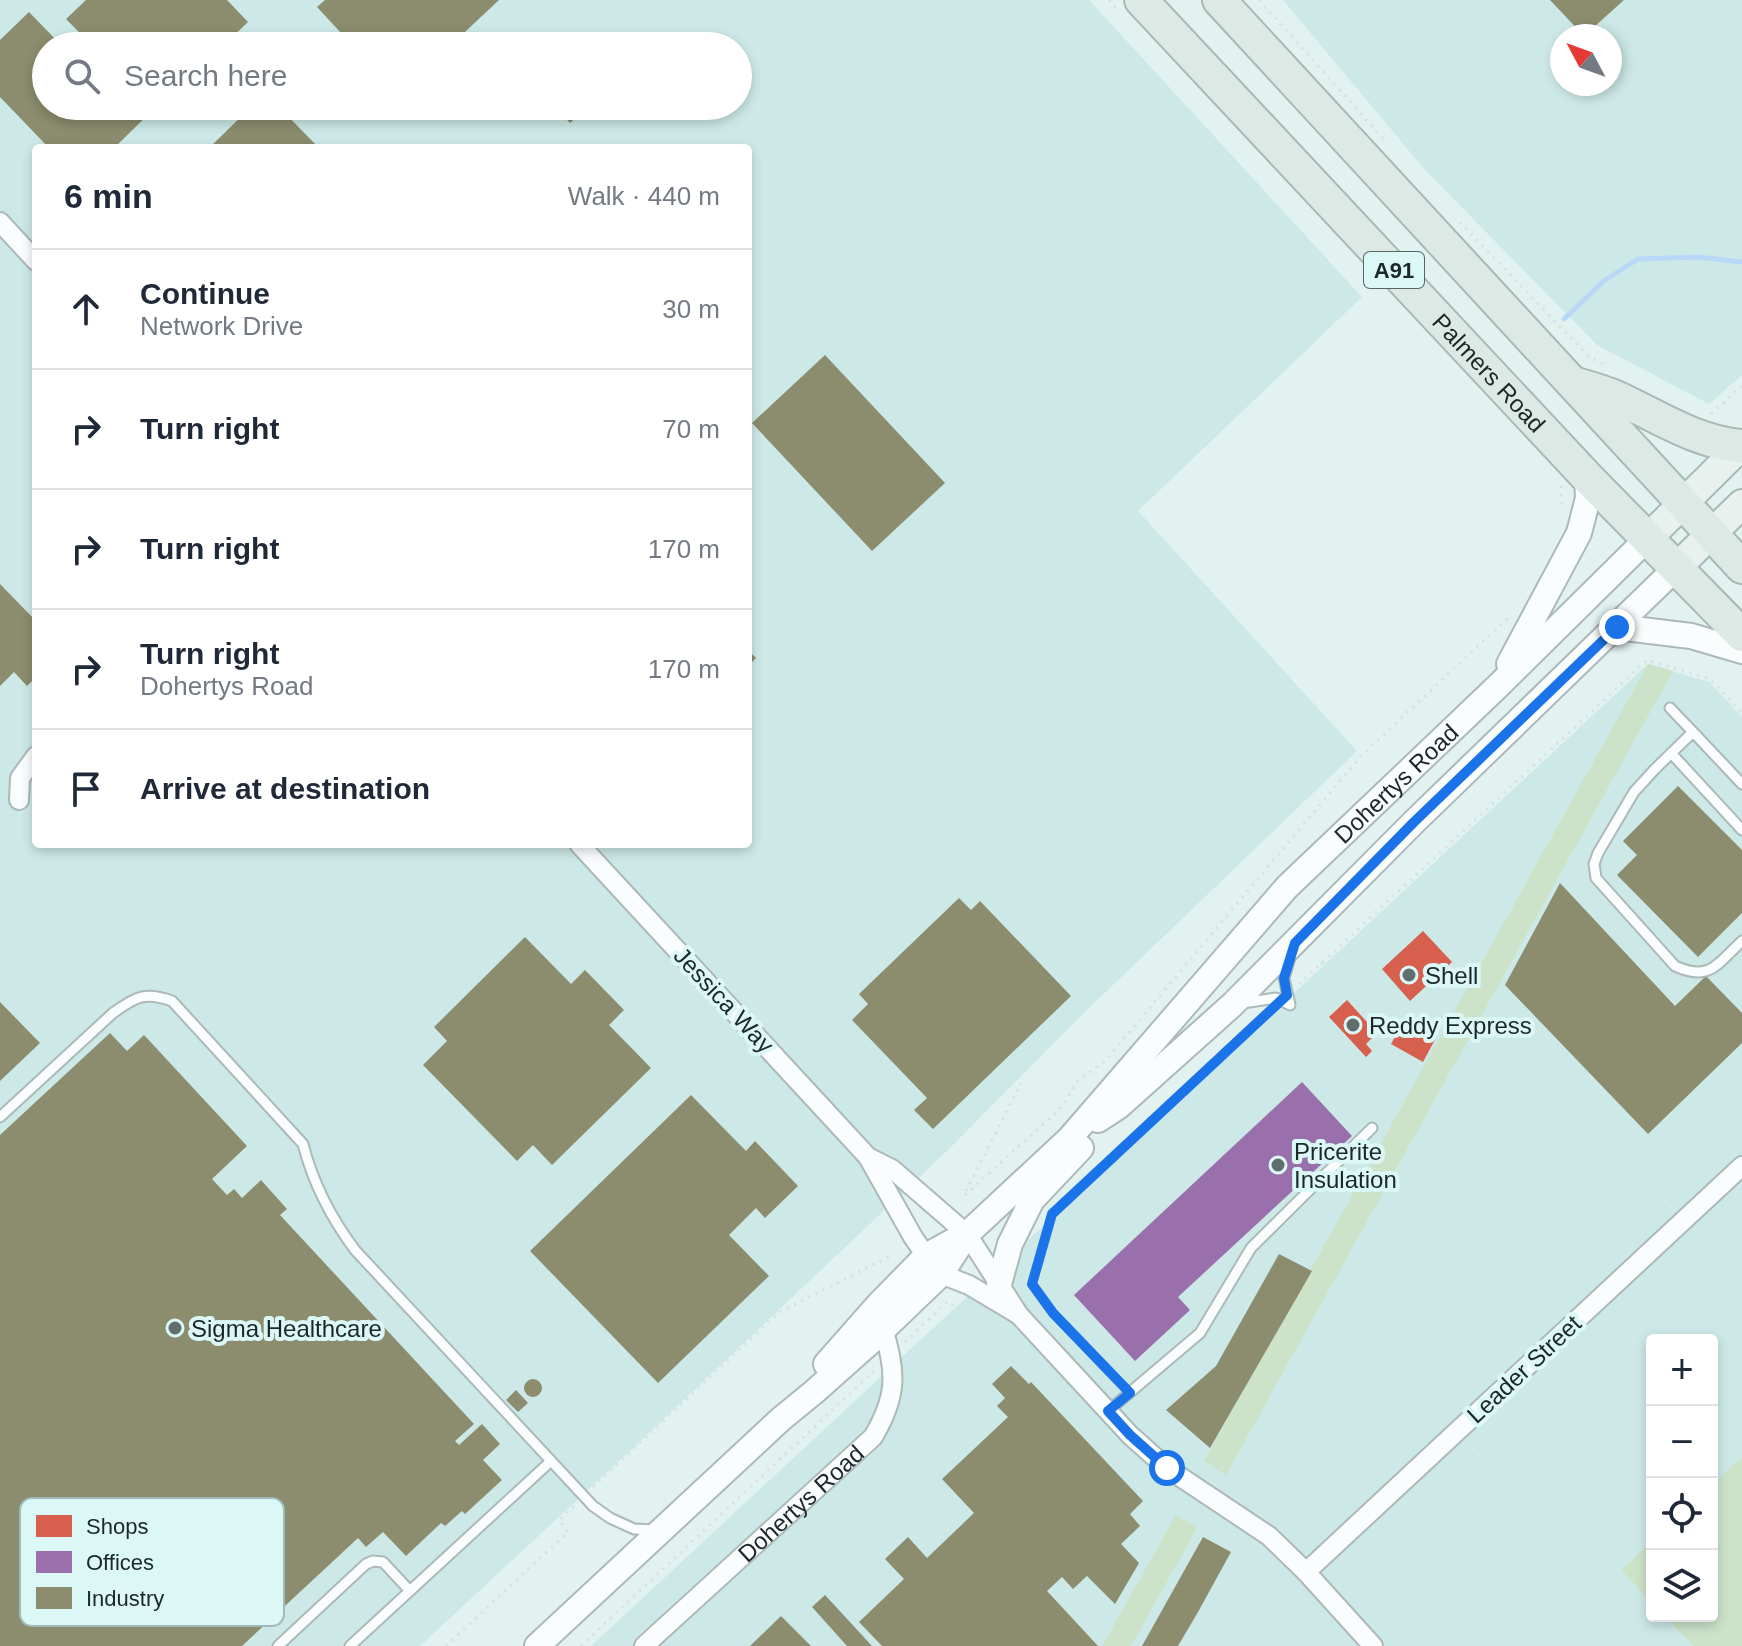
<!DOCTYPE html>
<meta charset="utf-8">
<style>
:root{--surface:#fff;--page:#f2f2f3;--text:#1f2937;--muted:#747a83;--line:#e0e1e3}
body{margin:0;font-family:Helvetica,sans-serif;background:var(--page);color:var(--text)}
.controls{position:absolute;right:24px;bottom:24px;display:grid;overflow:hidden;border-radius:8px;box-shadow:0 4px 12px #0003}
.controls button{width:72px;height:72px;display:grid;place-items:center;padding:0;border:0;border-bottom:2px solid var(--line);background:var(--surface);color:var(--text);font:40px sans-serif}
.compass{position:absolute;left:1550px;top:24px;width:72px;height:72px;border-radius:50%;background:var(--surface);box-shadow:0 4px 12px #0003;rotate:311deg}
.stop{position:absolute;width:24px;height:24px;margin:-18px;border:6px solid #1a73e8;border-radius:50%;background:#fff}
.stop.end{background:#1a73e8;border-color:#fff;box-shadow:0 2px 8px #0008}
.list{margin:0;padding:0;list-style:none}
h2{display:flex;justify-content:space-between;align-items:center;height:104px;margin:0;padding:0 32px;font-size:34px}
h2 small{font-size:26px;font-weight:400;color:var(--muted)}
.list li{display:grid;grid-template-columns:52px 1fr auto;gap:24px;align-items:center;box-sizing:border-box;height:120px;padding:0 32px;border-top:2px solid var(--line)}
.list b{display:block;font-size:30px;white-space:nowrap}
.list p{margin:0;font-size:26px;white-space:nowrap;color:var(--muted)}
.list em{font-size:26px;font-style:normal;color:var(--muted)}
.icon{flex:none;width:44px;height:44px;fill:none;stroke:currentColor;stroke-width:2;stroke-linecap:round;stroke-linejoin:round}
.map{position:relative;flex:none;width:1742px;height:1646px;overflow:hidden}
.search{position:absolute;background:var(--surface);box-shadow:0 4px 12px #0003;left:32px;top:32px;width:720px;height:88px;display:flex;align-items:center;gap:20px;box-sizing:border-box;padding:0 28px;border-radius:44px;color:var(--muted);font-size:30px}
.panel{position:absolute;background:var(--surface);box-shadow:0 4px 12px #0003;left:32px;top:144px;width:720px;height:704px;border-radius:8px}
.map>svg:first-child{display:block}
.built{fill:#cde9e7;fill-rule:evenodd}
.green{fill:#cce3c9}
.shops{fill:#d6604d}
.offices{fill:#9970ab}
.industry{fill:#8c8c6e}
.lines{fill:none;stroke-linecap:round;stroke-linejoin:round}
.stream{stroke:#b9d7f7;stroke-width:5}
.lane-casing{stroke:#acb9b8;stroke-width:13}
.street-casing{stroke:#acb9b8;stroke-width:22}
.secondary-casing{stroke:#acb9b8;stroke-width:28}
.primary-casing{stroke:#a8b9b4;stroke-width:32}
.highway-casing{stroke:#a8b9b4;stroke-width:36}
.path{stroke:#d9dede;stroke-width:3;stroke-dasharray:2 6;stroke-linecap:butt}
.lane{stroke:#fafdfd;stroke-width:9}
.street{stroke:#fafdfd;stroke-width:18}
.secondary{stroke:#fafdfd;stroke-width:24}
.primary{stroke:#e9f1ee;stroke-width:28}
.highway{stroke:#dde9e4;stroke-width:32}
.route{stroke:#1a73e8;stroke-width:10}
.poi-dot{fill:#616e6e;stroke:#dbf8f7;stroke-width:3}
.labels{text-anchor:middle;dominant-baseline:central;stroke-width:8;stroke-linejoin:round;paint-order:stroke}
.shield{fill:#dbf8f7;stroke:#556665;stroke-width:2}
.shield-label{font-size:22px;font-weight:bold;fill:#1c2727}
.street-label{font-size:24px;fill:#1c2727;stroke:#dbf8f7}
.poi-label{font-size:24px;fill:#1c2727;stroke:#dbf8f7;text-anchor:start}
.key{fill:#dbf8f7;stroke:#a2b9b9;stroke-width:2}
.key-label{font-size:22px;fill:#1c2727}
</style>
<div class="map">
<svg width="1742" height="1646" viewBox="0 0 1742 1646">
<rect width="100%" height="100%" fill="#e1f2f1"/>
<path class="built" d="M0,0h1089l273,297 -224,214 219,240 -270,259 -139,140 -330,312 -198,184h-420zM46,46h692v60h-692zM36,148h712v696h-712z
M1283,0h459v375l-33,29 -112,-59 -172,-175zM1562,36h48v48h-48z
M1648,664l61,18 33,35v740l-30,28v-145h-60v201l-31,29 31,33v13h13l28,30h-1102z"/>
<path class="green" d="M1648,664l25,7 -447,804 -22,-14z
M1742,1457v189h-49l-28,-30h47v-131z
M1176,1515l21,13 -66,118h-29z
M1652,1541v62l-31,-33z"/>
<path class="shops" d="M1423,931l29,31 -42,39 -28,-32z
M1347,1000l30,33 -11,11 6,7 -6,6 -37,-40z
M1405,1019l32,17 -14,26 -32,-18z"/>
<path class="offices" d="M1302,1082l50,54 -174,161 12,13 -55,51 -61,-66z"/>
<path class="industry" d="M86,0h141l21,22 -25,24h-159l15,-14 -13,-13z
M325,0h174l-49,46h-97l-36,-39z
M1550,0h74l-40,36z
M29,12l33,34h-16v60h111l-43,42h-65l-49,-51v-57z
M252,106h26l41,42h-110z
M554,106h35l-19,17z
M825,355l120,128 -73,68 -120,-128z
M0,584l36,37v56l-9,9 -13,-14 -14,14z
M748,650l8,8 -8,8z
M1678,786l64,64v63l-44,44 -81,-82 20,-20 -14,-14z
M1560,883l115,123 31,-30 36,37v30l-94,91 -143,-149z
M959,898l12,12 9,-9 91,95 -138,133 -19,-19 13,-12 -75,-78 16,-16 -9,-10z
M525,937l46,47 14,-14 39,40 -15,15 42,43 -99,97 -19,-20 -16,16 -94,-96 24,-24 -13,-14z
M0,1002l40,41 -40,38z
M110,1033l17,18 17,-16 103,111 -35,33 15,16 7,-6 8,9 19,-18 26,29 -7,6 194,209 -19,17 4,4 23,-21 18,20 -17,16 19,20 -37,34 -3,-3 -17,15 -4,-3 -35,33 -23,-24 -17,15 -8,-9 -116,108h-242v-511z
M691,1095l55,56 9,-10 43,45 -33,32 -9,-10 -27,27 40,41 -111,107 -128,-132z
M1279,1254l33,17 -102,177 -44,-38 50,-44z
M1011,1366l18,18 2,-2 112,119 -13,13 10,12 -19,18 18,19 -24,41 -28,-28 -14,13 -11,-12 -15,14 51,55h-216l-23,-24 45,-43 -19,-20 23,-22 19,21 47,-45 -32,-34 66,-62 -11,-11 8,-8 -13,-14z
M524 1388a9 9 0 1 1 18 0a9 9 0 1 1-18 0Z
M516,1390l12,13 -10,9 -12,-12z
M1203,1537l28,15 -33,60 -20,34h-36z
M825,1595l47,51h-25l-35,-39z
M781,1616l30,30h-61z"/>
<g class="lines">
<path class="stream" d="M1564,319l41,-39 33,-21 60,-2 44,5"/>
<g class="lane-casing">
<path id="lane" d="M1670,708l23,24
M1671,753l71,77
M1742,784l-49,-52 -38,37 -21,23 -36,61 -4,11 2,14 79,88c35,16 42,-2 67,-25
M1290,958l-6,20 6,27
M1243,1003l33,-5 14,7
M0,1117l113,-104c22,-16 32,-22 59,-12l131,143c10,39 28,74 52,106l238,256 17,12 24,11 20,1
M1108,1411l92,-78 51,-85 121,-120
M278,1646l88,-82 7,-3 10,1 27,29
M350,1646l201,-185"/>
</g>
<g class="street-casing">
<g id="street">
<path d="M0,222l36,39"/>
<path d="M19,800l1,-22 16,-22"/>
<path d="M579,844l289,313 45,80 13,19 15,18 28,11 47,28"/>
<path d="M868,1157l24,12 75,65 52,81 111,120 37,33 102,68 37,36 67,74"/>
<path d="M1306,1572l436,-406"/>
<path id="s1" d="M644,1646l229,-209c24,-40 24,-65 10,-108"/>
</g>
</g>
<g class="secondary-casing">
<g id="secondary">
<path d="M1617,627l74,9 51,15"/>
<path d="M1509,664l70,-131 9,-35 -1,-21"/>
<path d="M1098,1120l20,-13 114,-102 182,-183 262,-254"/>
<path d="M999,1284l11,-40 22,-44 49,-52"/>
<path d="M826,1364l52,-59 48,-49 38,-21"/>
<path id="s2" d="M537,1646l244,-227 33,-27 54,-48 73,-70 26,-40 102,-95 218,-252 210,-200 150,-148"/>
</g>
</g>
<g class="primary-casing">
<path id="primary" d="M1647,539l95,-94
M1676,568l66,-64"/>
</g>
<g class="highway-casing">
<g id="highway">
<path id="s3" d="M1141,0l446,477 155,158"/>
<path d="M1219,0l523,567"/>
<path d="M1576,384c14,4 29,8 42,14 41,19 78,44 123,48"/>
</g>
</g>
<path class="path" d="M1109,0l8,9
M1259,0l128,143
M1460,222l129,135 16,8
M1711,414l31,-28
M1561,486l1,24
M1321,963l59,65
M1299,984l348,-324 63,19 32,34
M966,1191l55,-108
M965,1195l94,-85 19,-29 27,-20 256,-305 150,-141
M905,1342l43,-41 17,14 15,1 41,45 18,15 98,107 80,47 46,31 80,85
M1121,1383l-68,-70 -21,-29 20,-70 215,-200
M1141,1402l36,33 143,102
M593,1487l185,-174 116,-59
M1307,1526l34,-19 401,-372
M1342,1560l18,22 58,64
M1350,1570l204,-192 188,-171
M446,1646l122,-114 -9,-12 15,-14
M581,1646l295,-277"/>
<use href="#lane" class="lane"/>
<use href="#street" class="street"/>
<use href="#secondary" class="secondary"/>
<use href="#primary" class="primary"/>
<use href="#highway" class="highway"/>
</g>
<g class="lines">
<path class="route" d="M1167,1468l-37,-33 -22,-24 22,-18 -77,-80 -21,-29 20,-70 235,-219 -3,-17 11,-35 119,-121 203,-195"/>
</g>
<g class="poi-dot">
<circle cx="1409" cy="975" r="8"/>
<circle cx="1353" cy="1025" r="8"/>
<circle cx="1278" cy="1165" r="8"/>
<circle cx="175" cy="1328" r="8"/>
</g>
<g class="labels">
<rect class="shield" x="1364" y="252" width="60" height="36" rx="6"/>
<g class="shield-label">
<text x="1394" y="270">A91</text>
</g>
<g class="street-label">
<text stroke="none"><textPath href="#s3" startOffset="510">Palmers Road</textPath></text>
<text stroke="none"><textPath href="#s2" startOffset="1220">Dohertys Road</textPath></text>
<text transform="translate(724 1000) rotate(47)">Jessica Way</text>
<text transform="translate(1524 1369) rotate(-43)">Leader Street</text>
<text stroke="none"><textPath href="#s1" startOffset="212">Dohertys Road</textPath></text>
</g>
<g class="poi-label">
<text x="1425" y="975">Shell</text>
<text x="1369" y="1025">Reddy Express</text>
<text x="1294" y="1151">Pricerite<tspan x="1294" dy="28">Insulation</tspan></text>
<text x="191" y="1328">Sigma Healthcare</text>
</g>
</g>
<rect x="20" y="1498" width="264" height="128" rx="12" class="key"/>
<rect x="36" y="1515" width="36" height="22" fill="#d6604d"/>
<rect x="36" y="1551" width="36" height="22" fill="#9970ab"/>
<rect x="36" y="1587" width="36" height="22" fill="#8c8c6e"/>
<g class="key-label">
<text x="86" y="1534">Shops</text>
<text x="86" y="1570">Offices</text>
<text x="86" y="1606">Industry</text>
</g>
</svg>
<div class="controls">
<button>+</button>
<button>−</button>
<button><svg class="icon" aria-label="locate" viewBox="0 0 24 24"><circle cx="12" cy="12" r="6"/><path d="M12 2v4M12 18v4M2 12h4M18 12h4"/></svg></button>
<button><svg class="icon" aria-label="layers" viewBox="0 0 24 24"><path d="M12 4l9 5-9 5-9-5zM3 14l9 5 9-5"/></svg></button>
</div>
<svg class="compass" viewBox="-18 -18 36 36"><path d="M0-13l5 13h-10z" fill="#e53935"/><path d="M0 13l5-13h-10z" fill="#747a83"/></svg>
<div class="stop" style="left:1167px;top:1468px"></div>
<div class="stop end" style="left:1617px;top:627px"></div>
<div class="search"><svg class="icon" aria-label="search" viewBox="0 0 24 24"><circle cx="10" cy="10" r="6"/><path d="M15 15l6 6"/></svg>Search here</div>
<section class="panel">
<h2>6 min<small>Walk · 440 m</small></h2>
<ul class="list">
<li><svg class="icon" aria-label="ahead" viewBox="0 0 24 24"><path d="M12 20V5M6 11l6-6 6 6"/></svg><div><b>Continue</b><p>Network Drive</p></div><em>30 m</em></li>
<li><svg class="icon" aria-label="right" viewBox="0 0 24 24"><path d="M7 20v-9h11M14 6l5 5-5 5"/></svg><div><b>Turn right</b></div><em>70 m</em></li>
<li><svg class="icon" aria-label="right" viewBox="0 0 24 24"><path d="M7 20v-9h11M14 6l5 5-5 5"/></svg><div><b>Turn right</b></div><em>170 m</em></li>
<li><svg class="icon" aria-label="right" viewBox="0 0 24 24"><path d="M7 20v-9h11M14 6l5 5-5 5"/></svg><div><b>Turn right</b><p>Dohertys Road</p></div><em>170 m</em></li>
<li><svg class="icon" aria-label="arrive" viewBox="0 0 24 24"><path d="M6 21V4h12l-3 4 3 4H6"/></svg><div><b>Arrive at destination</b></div></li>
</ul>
</section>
</div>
